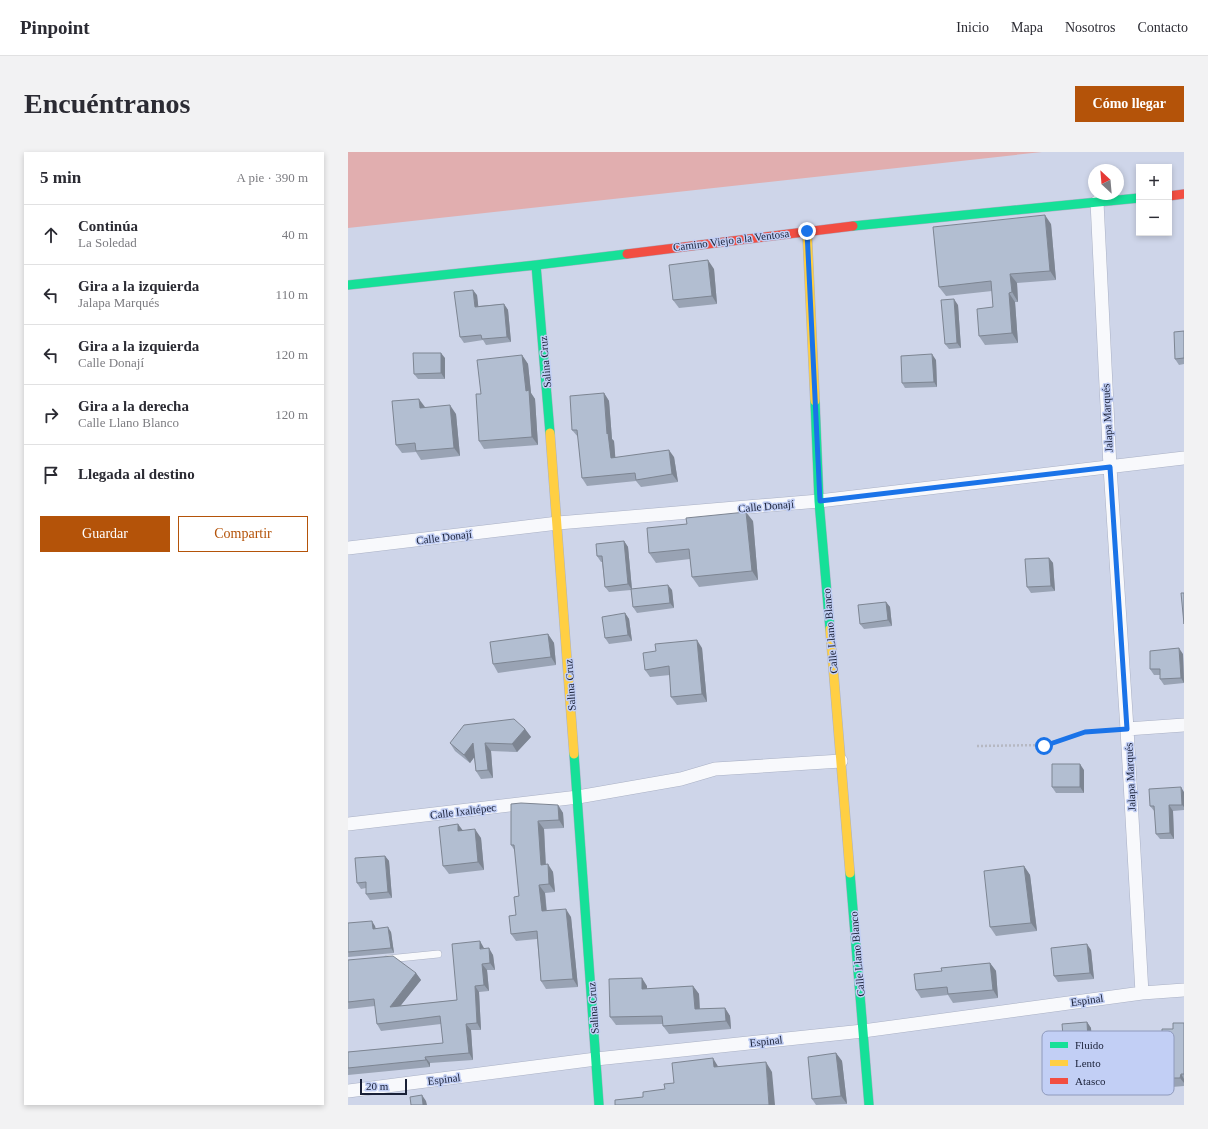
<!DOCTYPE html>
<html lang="es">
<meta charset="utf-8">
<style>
:root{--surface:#fff;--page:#f2f2f3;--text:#2b2b33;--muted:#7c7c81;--line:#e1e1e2;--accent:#b45309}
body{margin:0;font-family:"Times New Roman",serif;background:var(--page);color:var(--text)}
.controls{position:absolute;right:12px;top:12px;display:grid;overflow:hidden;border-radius:0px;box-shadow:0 2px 6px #0003}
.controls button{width:36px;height:36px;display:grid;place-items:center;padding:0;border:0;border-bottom:1px solid var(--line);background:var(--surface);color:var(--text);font:20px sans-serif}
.compass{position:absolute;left:740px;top:12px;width:36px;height:36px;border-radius:50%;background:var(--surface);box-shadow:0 2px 6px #0003;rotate:334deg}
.scale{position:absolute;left:12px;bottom:10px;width:47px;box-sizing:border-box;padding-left:4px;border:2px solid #192037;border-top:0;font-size:11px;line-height:14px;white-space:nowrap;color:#192037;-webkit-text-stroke:3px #c2cff5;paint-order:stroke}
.stop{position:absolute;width:12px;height:12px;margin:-9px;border:3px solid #1a73e8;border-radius:50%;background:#fff}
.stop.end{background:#1a73e8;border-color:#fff;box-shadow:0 1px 4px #0008}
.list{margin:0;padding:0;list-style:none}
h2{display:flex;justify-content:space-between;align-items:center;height:52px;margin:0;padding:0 16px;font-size:17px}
h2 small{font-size:13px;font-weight:400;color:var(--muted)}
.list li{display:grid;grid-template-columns:26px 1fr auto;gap:12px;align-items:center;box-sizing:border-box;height:60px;padding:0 16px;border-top:1px solid var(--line)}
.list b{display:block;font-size:15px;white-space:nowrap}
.list p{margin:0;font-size:13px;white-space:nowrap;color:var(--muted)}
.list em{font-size:13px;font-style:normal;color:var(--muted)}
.actions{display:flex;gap:8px;padding:12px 16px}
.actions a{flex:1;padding:9px 0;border:1px solid var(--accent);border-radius:0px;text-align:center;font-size:14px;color:var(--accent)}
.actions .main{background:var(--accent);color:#fff}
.icon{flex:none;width:22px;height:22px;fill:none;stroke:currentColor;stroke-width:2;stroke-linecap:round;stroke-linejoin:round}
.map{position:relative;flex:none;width:836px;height:953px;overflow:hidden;border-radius:0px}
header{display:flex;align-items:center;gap:24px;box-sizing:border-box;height:56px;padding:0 20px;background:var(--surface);border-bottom:1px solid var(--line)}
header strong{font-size:19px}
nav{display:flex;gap:22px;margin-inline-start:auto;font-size:14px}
.intro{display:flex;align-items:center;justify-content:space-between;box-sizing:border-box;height:96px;padding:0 24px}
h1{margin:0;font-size:28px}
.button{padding:10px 18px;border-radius:0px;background:var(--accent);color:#fff;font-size:14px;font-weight:700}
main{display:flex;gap:24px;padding:0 24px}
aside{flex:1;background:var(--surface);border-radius:0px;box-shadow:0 2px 6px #0003}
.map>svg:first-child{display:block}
.green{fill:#e1aeaf}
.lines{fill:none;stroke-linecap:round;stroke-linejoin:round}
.lane-casing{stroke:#aab1c5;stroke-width:8}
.street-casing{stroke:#aab1c5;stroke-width:14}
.fast-casing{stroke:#aab1c5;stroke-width:10}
.slow-casing{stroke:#aab1c5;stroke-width:10}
.jam-casing{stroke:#aab1c5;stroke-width:10}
.path{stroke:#b6b8c2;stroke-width:2.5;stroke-dasharray:2 2;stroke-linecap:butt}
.lane{stroke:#f8f9fc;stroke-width:7}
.street{stroke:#f8f9fc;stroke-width:13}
.fast{stroke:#16e098;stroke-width:9}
.slow{stroke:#ffcf43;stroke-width:9}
.jam{stroke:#f24e42;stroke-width:9}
.wall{fill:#99a3b4}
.shaded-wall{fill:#7d8592}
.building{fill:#b2bed1;stroke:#7d8592}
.route{stroke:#1a73e8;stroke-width:5}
.labels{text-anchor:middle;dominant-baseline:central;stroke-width:3;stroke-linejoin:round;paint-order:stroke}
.street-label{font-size:11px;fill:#192037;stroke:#c2cff5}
.key{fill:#c2cff5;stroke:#8f9abc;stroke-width:1}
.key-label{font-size:11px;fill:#192037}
</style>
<header>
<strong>Pinpoint</strong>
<nav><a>Inicio</a><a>Mapa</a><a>Nosotros</a><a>Contacto</a></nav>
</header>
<div class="intro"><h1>Encuéntranos</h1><a class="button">Cómo llegar</a></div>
<main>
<aside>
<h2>5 min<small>A pie · 390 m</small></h2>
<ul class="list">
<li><svg class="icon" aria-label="ahead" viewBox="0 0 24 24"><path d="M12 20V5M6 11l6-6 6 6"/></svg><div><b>Continúa</b><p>La Soledad</p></div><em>40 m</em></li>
<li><svg class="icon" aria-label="left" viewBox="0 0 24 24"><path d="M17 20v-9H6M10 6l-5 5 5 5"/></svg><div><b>Gira a la izquierda</b><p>Jalapa Marqués</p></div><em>110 m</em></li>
<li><svg class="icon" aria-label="left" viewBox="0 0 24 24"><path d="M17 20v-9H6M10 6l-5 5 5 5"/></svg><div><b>Gira a la izquierda</b><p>Calle Donají</p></div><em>120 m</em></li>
<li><svg class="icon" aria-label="right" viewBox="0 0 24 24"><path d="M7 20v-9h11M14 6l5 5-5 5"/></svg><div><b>Gira a la derecha</b><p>Calle Llano Blanco</p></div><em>120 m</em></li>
<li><svg class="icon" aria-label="arrive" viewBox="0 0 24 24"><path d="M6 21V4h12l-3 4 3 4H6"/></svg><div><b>Llegada al destino</b></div></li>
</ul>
<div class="actions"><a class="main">Guardar</a><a>Compartir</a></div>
</aside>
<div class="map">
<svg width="836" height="953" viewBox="0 0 836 953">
<rect width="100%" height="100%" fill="#ced5e9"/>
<path class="green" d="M0,0h694l-694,76z"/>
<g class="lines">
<g class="lane-casing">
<path id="lane" d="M40,807l50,-5"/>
</g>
<g class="street-casing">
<path id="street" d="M749,50l13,265 17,262 15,264
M0,396l210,-25 261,-22 365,-43
M779,577l57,-4
M0,672l230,-27 103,-18 34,-10 126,-8
M0,939l248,-32 267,-28 279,-38 42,-3"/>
</g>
<g class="fast-casing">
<path id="fast" d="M505,74l286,-28
M188,113l14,168
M0,133l188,-20 91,-11
M467,249l4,100 11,128
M226,602l25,351
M502,721l19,232"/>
</g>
<g class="slow-casing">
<path id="slow" d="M459,79l8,170
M202,281l24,321
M482,477l20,244"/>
</g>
<g class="jam-casing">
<path id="jam" d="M821,44l15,-2
M279,102l226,-28"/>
</g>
<path class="path" d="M629,594l67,-1 41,-13 29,-2"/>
<use href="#lane" class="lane"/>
<use href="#street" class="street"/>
<use href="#fast" class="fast"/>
<use href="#slow" class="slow"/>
<use href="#jam" class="jam"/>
</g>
<path class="wall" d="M703,72l5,56 -39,3 1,19h-3l3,41 -33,2 -6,-9 14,-29 -1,-16 -46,5 -7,-9z
M366,117l3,35 -38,4 -6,-8z
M129,143l1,11 26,-2 4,6 3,32 -25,3 -3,-5 -19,3 -4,-6z
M610,153l3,43 -12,1 -4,-5z
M836,179v33l-5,1 -4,-6z
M174,203l6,9 3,29 4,6 3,46 -54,4 -5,-8 2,-47z
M97,206v21h-27l-4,-5z
M588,208l1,27 -32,1 -3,-5z
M256,241l5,8 3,38 2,2 1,16h59l4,25 -37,5 -5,-6 -49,5 -5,-8 -4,-41 -6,-7z
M77,255v1l31,6 4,42 -39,4 -5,-8 -14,1 -6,-8z
M405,369l5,59 -59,7 -7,-10 -2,-18 -34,4 -7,-10z
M276,389l4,6 4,42 40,1 2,18 -37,5 -4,-6 -2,-17 -22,2 -4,-5 -3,-25h-1l-4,-6z
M701,406l4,5 2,28 -24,2 -4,-6z
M538,450l4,5 2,19 -28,3 -4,-5z
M277,461l4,6 3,22 -23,3 -4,-6z
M200,482l6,9 2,22 -58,8 -5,-9z
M354,496l5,54 -30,3 -6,-8 -1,-22 -20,2 -5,-7z
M835,502l1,29 -20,2 -4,-6v-4h-6l-4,-6z
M177,577l6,8 -14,15 -26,-1 2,27 -12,1 -5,-8 -2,-14 -4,6 -15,-12 -5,-8z
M736,618v23h-28l-4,-6z
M836,640v18l-11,1 1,28h-14l-4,-5 -1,-22 -5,-6z
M210,653l5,8 1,15 -20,1 2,35 7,8 2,20 -10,1 2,18 24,6 7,70 -32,2 -5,-8 -4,-42 -21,2 -5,-7 5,-19 3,-19 -4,-45 -4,-6z
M110,672l4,7 19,7 3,32 -35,4 -6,-8z
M37,704l4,5 3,37 -22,2 -4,-6v-6l-5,1 -4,-6z
M676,714l6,9 7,56 -41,5 -6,-9z
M0,771l27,3 1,3 15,3 3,21 -46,4z
M136,796l9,7 2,15h-8l2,21 -10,1 2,38h-10l2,30 -43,3v4l-82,8v-23l95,-9 -2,-19 -60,7 -4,-7 -2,-18 -27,3v-49l68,13 5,7 -21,26 57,-6z
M743,798l3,29 -36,3 -4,-6z
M642,811l6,8 2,27 -45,5 -5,-8 -27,3 -5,-8 26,-19z
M299,834v3l46,-3 6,8 1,15 25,-1 5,8 1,13 -62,5 -6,-8v-2l-47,1 -6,-8z
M739,870l4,6 2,34 -25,2 -3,-5z
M836,871v63l-12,1 -6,-9v-9h-1l-6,-8 3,-20 11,-12z
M488,901l6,8 5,43 -31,1 -4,-6z"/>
<path class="shaded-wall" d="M697,63l6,9 5,56 -6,-9z
M360,108l6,9 3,35 -5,-8z
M662,122l7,9 1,19 -6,-10z
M125,138l4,5 2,17 -4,-5z
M661,141l6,9 3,41 -6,-10z
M606,147l4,6 3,43 -4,-5z
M156,152l4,6 3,32 -4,-5z
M93,201l4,5v21l-4,-6z
M584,202l4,6 1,27 -3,-5z
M174,203l6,9 3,29 4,6 3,46 -6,-8 -6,-46z
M256,241l5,8 3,38 2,2 2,24 -5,-7 -4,-24z
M71,247l6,8 1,10 -6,-9z
M102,253l6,9 4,42 -6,-8z
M321,298l5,7 4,25 -6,-8z
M398,360l7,9 5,59 -6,-9z
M276,389l4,6 4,43 -4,-6z
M701,406l4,5 2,28 -4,-5z
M320,433l4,5 2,18 -4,-5z
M538,450l4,5 2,19 -4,-6z
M277,461l4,6 3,22 -4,-6z
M200,482l6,9 2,22 -5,-8z
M349,488l5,8 5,54 -5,-8z
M831,496l4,6 1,29 -3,-5z
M177,577l6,8 -14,15 -5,-8z
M125,591l6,8 -9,12 -6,-8z
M137,591l6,8 2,27 -5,-8z
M732,612l4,6v23l-4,-6z
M833,635l3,5v15l-2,-2z
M210,653l5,8 1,15 -5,-8z
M821,653l4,6 1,28 -4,-6z
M190,669l6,8 2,44 -5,-8z
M110,672l6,8 -6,-1z
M127,677l6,9 3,32 -6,-8z
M37,704l4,5 3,37 -4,-6z
M200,712l5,8 2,20 -6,-8z
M676,714l6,9 7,56 -6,-8z
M191,733l6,8 2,26 -5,-8z
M218,757l5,8 7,70 -5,-8z
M24,769l3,5 1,8 -3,-5z
M40,775l3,5 3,21 -3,-5z
M132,789l4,7 -4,1z
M739,792l4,6 3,29 -4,-6z
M141,796l4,7 2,15 -5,-7z
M642,811l6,8 2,27 -5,-8z
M134,812l5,6 2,21 -5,-6z
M68,821l5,7 -27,34 -4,-7z
M294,826l5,8v11l-5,-8z
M127,834l4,6 2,38 -4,-7z
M345,834l6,8 1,23 -5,-8z
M377,856l5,8 1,13 -5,-8z
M739,870l4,6 2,34 -4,-5z
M118,872l5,6 2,30 -4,-7z
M488,901l6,8 5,43 -6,-8z
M77,905l5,6v4l-4,-7z
M365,906l6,10 -5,-1z
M418,910l6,10 3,33h-6z
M833,922l3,5v4l-4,-5z
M74,943l4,6 1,4h-4z"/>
<path class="building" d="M697,63l5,56 -40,3 2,18 -3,1 3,40 -33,3 -2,-27 16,-2 -2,-26 -52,6 -6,-60z
M360,108l4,36 -39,4 -4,-35z
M125,138l2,17 29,-3 3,33 -25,2 -1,-4 -21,2 -6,-45z
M606,147l3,44 -12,1 -4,-44z
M836,179v27l-9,1 -1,-27z
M65,201h28v20l-27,1z
M584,202l2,28 -32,1 -1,-27z
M174,203l4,36 3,-1 3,47 -53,4 -3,-47h5l-4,-34z
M256,241l3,41 1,-1 3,25 58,-8 3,24 -36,6 -1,-7 -53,5 -5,-48h-5l-2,-34z
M71,247l1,9 30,-3 4,43 -38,3 -1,-8 -19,2 -4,-44z
M398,360l6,59 -60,6 -3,-28 -40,4 -2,-25 40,-4 -1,-6z
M276,389l4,43 -23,3 -3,-31h-5l-1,-12z
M701,406l2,28 -24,1 -2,-28z
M320,433l2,18 -37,4 -2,-18z
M833,441h3v31z
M538,450l2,18 -28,4 -2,-19z
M277,461l3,22 -23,3 -3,-21z
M200,482l3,23 -58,7 -3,-22z
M349,488l5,54 -31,3 -2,-31 -24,4 -2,-17 13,-2 -1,-7z
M831,496l2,30 -21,1v-10h-10v-18z
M166,567l11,10 -13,15 -27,-1 3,27 -12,1 -3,-28 -9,12 -14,-12 14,-18z
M704,612h28v23h-28z
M833,635l1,18h-13l1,28 -14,1 -2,-28h-4l-1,-17z
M173,651l37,2 1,15 -21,1 3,44 7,-1 1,20 -10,1 3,26 24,-2 7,70 -32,2 -4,-50 -26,3 -2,-18 7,-1 -2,-18 5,-1 -5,-51h-3v-41z
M110,672v7l17,-2 3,33 -35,4 -4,-39z
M37,704l3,36 -22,2v-12l-9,1 -2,-25z
M676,714l7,57 -41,4 -6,-56z
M24,769l1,8 15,-2 3,21 -43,4v-29z
M132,789v8l9,-1 1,15 -8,1 2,21 -9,1 2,37 -11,1 3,29 -44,4 1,3 -78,8v-16l95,-9 -3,-27 -63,8 -3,-25 -26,3v-42l45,-4 23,17 -26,34 67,-7 -5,-56z
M739,792l3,29 -36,3 -3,-28z
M642,811l3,27 -45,4 -1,-7 -31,3 -2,-16 28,-3 -1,-3z
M294,826v11l51,-3 2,23 30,-1 1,13 -63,5 -1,-10 -52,1 -1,-38z
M739,870l2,35 -24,2 -3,-35z
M825,871h11v51h-3l-1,4h-14l-1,-17h-6l-1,-20h4v-12h11z
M488,901l5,43 -29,3 -4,-42z
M365,906l1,9 52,-5 3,43h-154v-5l28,-3v-5l22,-3 -1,-5 10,-1 -2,-20z
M74,943l1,10h-12l-1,-8z"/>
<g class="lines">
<path class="route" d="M459,79l13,270 290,-34 17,262 -42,3 -41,14"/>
</g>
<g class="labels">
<g class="street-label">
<text transform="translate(383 88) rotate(-7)">Camino Viejo a la Ventosa</text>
<text transform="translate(197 210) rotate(-95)">Salina Cruz</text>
<text transform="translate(759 266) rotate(-93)">Jalapa Marqués</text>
<text transform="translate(418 354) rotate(-5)">Calle Donají</text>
<text transform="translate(96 385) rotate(-7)">Calle Donají</text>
<text transform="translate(482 479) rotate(-95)">Calle Llano Blanco</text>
<text transform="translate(222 533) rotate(-94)">Salina Cruz</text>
<text transform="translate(782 625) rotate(-93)">Jalapa Marqués</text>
<text transform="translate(115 659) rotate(-7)">Calle Ixaltépec</text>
<text transform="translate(509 802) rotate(-95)">Calle Llano Blanco</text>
<text transform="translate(739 848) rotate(-8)">Espinal</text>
<text transform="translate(245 856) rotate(-94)">Salina Cruz</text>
<text transform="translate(418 889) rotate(-6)">Espinal</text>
<text transform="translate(96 927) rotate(-7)">Espinal</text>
</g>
</g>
<rect x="694" y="879" width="132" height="64" rx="6" class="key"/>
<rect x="702" y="890" width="18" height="6" fill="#16e098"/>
<rect x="702" y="908" width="18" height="6" fill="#ffcf43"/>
<rect x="702" y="926" width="18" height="6" fill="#f24e42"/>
<g class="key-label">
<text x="727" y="897">Fluido</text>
<text x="727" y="915">Lento</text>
<text x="727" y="933">Atasco</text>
</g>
</svg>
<div class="controls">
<button>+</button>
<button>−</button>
</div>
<svg class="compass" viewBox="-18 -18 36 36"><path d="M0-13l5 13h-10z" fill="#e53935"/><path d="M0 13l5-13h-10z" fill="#7c7c81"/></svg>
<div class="scale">20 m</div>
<div class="stop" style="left:696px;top:594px"></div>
<div class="stop end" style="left:459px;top:79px"></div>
</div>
</main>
